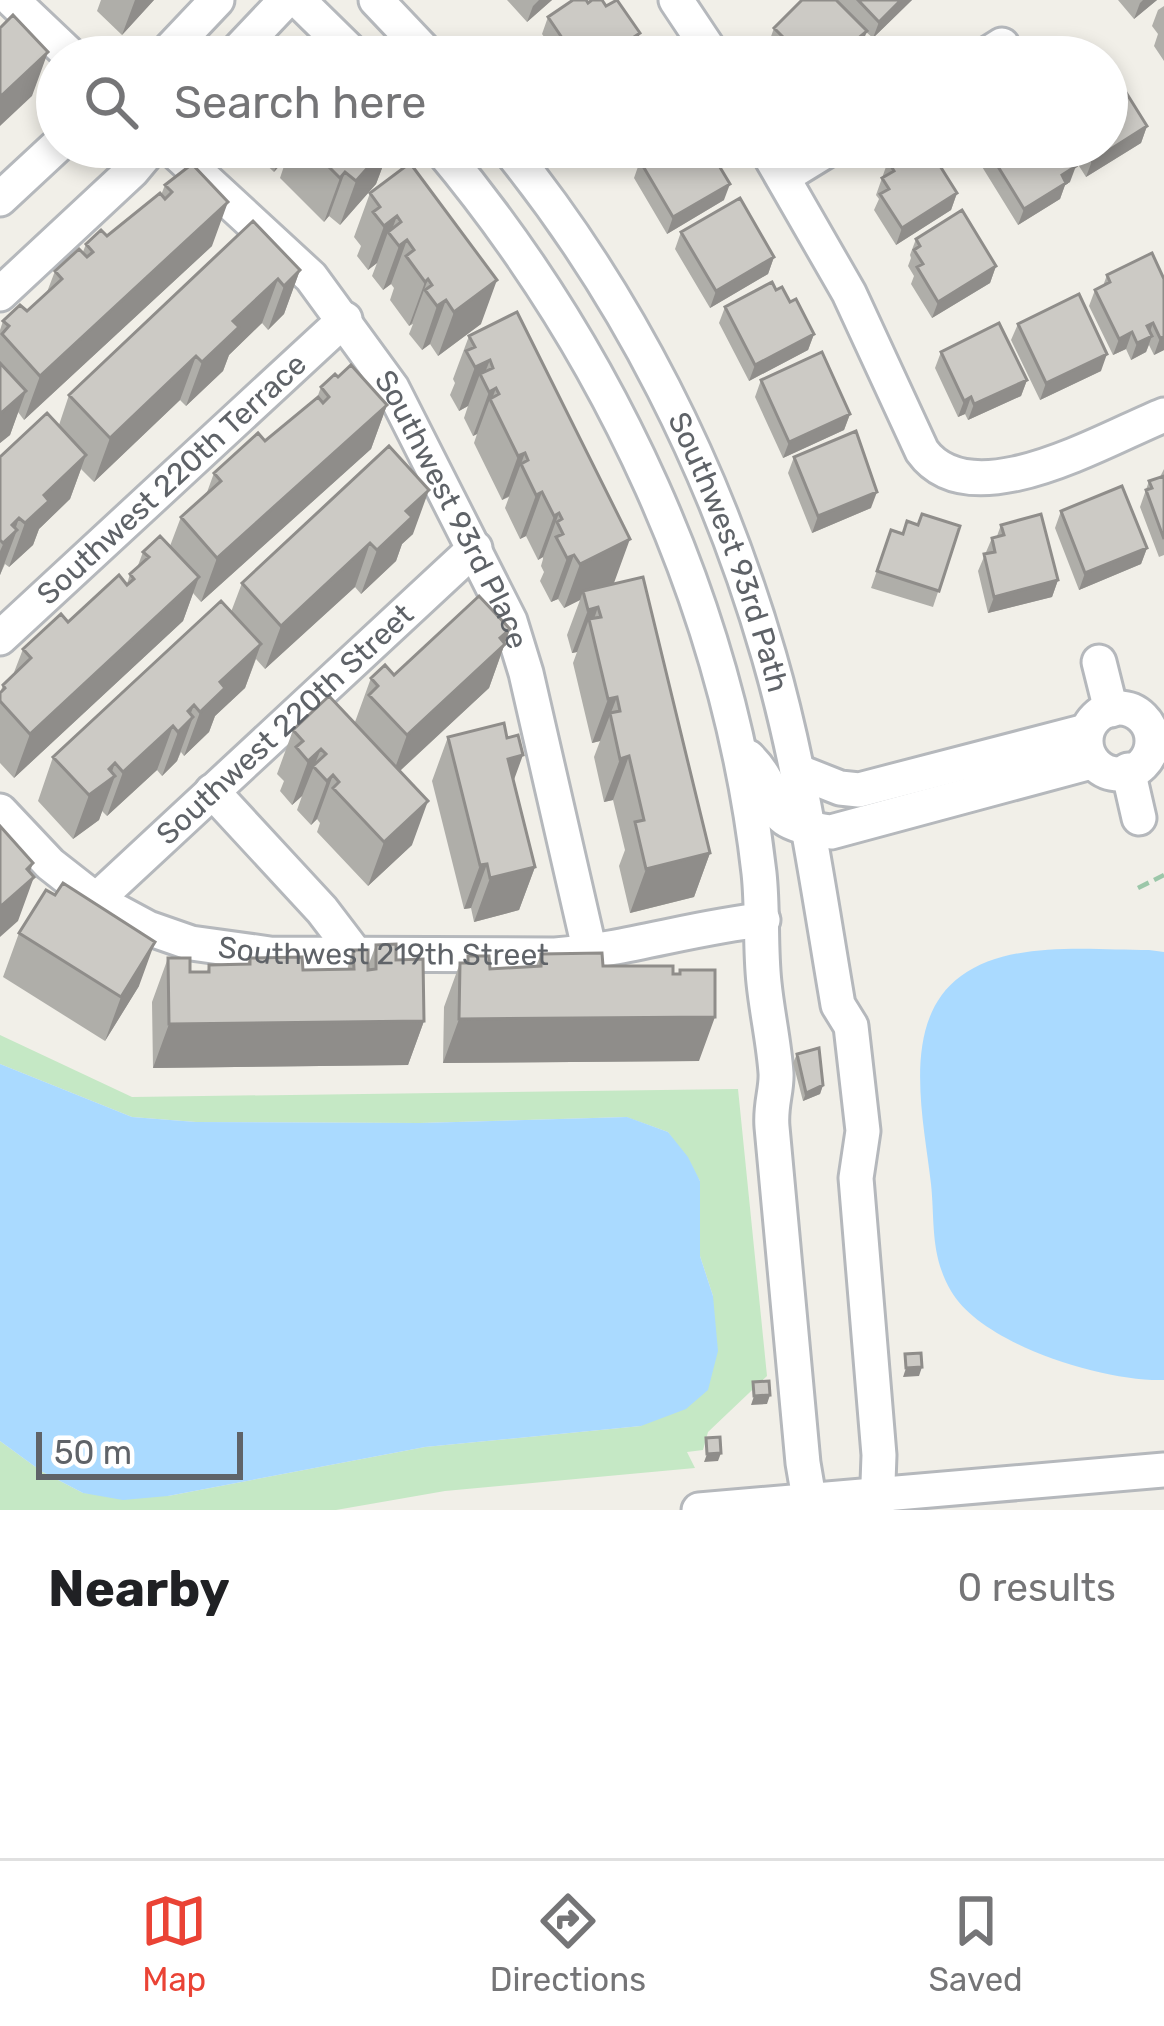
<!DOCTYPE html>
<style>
:root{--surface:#fff;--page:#f6f6f6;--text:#202124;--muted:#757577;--line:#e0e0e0;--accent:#ea4335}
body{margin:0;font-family:Rubik,sans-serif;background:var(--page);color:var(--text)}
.scale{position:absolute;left:36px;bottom:30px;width:207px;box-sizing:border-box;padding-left:12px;border:6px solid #5f6368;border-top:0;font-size:33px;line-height:42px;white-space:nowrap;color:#5f6368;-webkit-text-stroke:9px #fff;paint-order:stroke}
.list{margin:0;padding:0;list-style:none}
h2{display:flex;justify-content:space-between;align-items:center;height:156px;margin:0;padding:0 48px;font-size:51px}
h2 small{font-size:39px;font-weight:400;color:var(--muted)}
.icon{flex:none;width:66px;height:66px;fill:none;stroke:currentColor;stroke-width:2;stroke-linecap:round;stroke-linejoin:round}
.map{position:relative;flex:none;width:1164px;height:1510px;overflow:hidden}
.search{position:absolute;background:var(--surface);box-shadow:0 6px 18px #0003;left:36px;right:36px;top:36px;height:132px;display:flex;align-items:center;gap:30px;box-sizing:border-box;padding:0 42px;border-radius:66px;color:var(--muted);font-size:45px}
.sheet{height:348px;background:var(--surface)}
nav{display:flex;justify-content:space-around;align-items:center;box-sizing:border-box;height:168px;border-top:3px solid var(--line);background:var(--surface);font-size:33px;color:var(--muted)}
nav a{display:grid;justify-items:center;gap:6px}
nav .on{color:var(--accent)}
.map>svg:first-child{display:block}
.green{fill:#c5e8c5}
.water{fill:#aadaff}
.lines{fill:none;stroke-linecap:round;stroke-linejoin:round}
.minor-casing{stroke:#b5b8bc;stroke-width:39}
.path{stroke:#9cc7a9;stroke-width:4.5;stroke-dasharray:12 6;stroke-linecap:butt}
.minor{stroke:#fff;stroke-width:33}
.wall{fill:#afaea9}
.shaded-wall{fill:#8f8d8a}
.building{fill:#cccac5;stroke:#8f8d8a;stroke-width:3}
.labels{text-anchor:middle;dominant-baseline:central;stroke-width:9;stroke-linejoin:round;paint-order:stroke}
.street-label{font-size:30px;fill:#5f6368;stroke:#fff}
</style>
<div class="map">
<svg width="1164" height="1510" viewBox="0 0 1164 1510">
<rect width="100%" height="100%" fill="#f1efe8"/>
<path class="green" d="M0,1035l132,62 606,-8 29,287 -59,56 -5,18 -16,2 8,16 -250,23 -109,19h-336v-69l41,30 42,22 85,3 257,-49 216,-21 72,-130 -13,-40v-75l-32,-49 -42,-15 -206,6 -224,-1 -64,-5 -132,-53z"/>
<path class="water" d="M1149,950l15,2v428c-59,2 -182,-35 -213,-89 -21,-36 -16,-69 -20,-107 -7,-64 -32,-163 30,-208 49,-36 130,-26 188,-26z
M0,1064l132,53 64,5 224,1 207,-6 41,15 20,25 12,24v75l13,40 5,55 -10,39 -22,19 -45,17 -216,21 -257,49 -45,4 -40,-7 -42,-22 -41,-30z"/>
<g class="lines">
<g class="minor-casing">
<g id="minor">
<path d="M12,0l60,57"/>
<path d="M298,0l58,57"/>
<path d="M376,0l54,57"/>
<path d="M676,0l38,57"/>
<path d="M163,57l54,-57"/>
<path d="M232,57l54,-57"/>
<path d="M983,57l19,-12"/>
<path id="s1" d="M170,147l141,130 81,111 118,233 16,52 64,279"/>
<path d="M439,147c171,204 290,460 320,726 4,37 1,73 5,110 3,30 10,60 12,90 1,17 -6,32 -4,54l31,336 8,47"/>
<path id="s2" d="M507,147c121,149 209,325 262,509 33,114 49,232 69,349l13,21 12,105 -7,47 23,277 -2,55"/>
<path d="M765,147l84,146 73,158c49,68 182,-12 242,-36"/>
<path d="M783,177l49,-30"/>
<path d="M0,199l57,-53"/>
<path d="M0,294l132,-123 20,-24"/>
<path id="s3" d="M0,638l345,-319"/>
<path d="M1099,662l12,48"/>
<circle cx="1119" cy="741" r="33"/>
<path d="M748,757c44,44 2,64 83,75l260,-70"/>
<path d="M1128,770l11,48"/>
<path d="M797,771l43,17 19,2 227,-59"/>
<path d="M212,791l110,119 32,42"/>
<path id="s4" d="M0,811l50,53 46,36 52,28 43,15 79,11 285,1c71,-5 138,-28 208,-35"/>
<path id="s5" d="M96,900l379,-352"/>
<path d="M699,1510l465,-40"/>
</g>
</g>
<path class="path" d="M1138,888l26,-13"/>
<use href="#minor" class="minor"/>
</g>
<path class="wall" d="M101,0h53l-32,35 -25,-24z
M507,0h45l-25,22z
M802,0h110l-39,38 -7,-6 -5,15 -12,10h-69l-12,-12 6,-17z
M1118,0h39l-23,19z
M1164,6v55l-10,-15 4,-12 -6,-8 6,-16z
M548,17l86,32 -12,8h-64l-16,-23z
M1147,126l-6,17 -55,34 -19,-30h40z
M264,147h126l-14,37 -36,41 -11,-9 -5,6 -44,-44 4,-12 -3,-2 -7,8 -14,-13z
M980,147h85l5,35 -5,3 -5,14 -42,26 -42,-68z
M640,161l84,39 -57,34 -33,-56z
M888,161l69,32 -6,17 -55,35 -22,-35 5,-11 -3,-4z
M410,163l71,161 -43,32 -8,-12 -8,6 -13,-16 4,-10 -4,2 -19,-26 4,-12 -3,-4 -8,6 -11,-14 5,-13 -9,7 -11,-14 4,-10 -7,-9 16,-44z
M192,164l20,82 -188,174 -6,-8 -8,23 -10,8v-113l3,-9 24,-10 20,-19 8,-21 28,-19 3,-8 21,-8 54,-41 4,-10z
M253,221l47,49 -16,44 -16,16 -6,-7 -33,32 -6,16 -37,35 -6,-6 -86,82 -13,-13 -11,30 -31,30 -6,16 -24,22 -4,-3 -5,11v-118l59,-32 10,-30z
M681,232l93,25 -6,17 -58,34 -35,-59z
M916,239l80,27 -6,17 -58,35 -21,-34 3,-8 -6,-10 3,-8 -1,-3z
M1152,253l12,97 -10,5 -5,-10 -3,7 -15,8 -5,-11 -13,6 -24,-49 6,-16 8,-4 4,-11z
M776,290l14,12 24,32 -6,16 -59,31 -30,-58 6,-16z
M517,312l97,271 -4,2 100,268 -16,44 -64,16 -11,-47 6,-16 -12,-50 -9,2 -10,-45 6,-16 -8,2 -19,-80 4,-11 -5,1 -5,-18 13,-35 -16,8 -6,-9 -7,3 -11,-21 4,-9 -3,-6 2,-7v-2l-5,3 -12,-24 -6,3 -15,-31 4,-11 -7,3 -28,-57 3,-9 -4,2 -9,-18 4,-12 -9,5 -9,-16 5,-12 -2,-4 16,-43z
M1018,324l83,47 -61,29 -29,-60z
M941,352l86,28 -6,16 -53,24 -3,-6 -7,3 -23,-49z
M338,377l49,28 -16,44 -170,153 -8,-9 -10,28 -169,157 -14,-15v-70l3,-8 10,-10 10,-26 104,-65 3,-10 7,-6 6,-16 27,-6 11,-29 25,-22 8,-22 51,-32 52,-43 4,-11z
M761,380l89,34 -6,16 -61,28 -28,-61z
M389,446l24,88 -11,10 -6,17 -35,33 -6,-7 -90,82 -9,-10 -11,29 -30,28 -6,16 -25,24 -3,-4 -4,9 -15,15 -5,-6 -50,46 -5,-5 -3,9 -26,19 -35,-38 15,-44 178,-145 11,-29z
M794,457l77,51 -59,25 -24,-60z
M1164,469v86l-5,2 -19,-50 9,-26 11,-4z
M1061,511l86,37 -6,16 -62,26 -24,-62z
M918,525l42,1 -27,81 -62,-19 20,-58 12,4z
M1001,525l57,55 -6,17 -64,16 -10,-42 14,-33 5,-2z
M510,629l-21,59 -89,83 12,74 -44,41 -51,-54 3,-9 -3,-4 -6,6 -14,-15 5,-14 -10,9 -12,-14 4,-10 -7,-7 16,-44 62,-8 16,-44 23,-3z
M448,737l65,44 22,86 -16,43 -45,12 -3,-14 -7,1 -32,-128z
M19,933l120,53 -34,55 -102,-64z
M376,945l20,15 28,61 -16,44 -255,3 -1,-66 16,-44 22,14h17l2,-7 38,-1 3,-6 53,12h44l6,-20 15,16z
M541,954l62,12 70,8h6l1,-4 19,91 -256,2 1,-56 16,-44h6l2,-7 22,13 46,-3z
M797,1054l26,31 -3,9 -17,7 -10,-38z"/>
<path class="shaded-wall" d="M135,0h19l-32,35z
M539,0h13l-25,22 6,-16z
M901,0h11l-39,38 6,-16z
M1143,0h14l-23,19 6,-16z
M867,31l-6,16 -12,10h-13z
M640,33l-6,16 -12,8h-18z
M48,52l-16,44 -32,30v-29z
M1147,126l-6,17 -55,34 6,-16z
M283,147h4l-6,17 -7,8z
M386,147h4l-14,37 -36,41 16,-44z
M1076,166l-6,16 -5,3 -5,14 -42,26 6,-16 38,-34z
M345,172l-16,44 -5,6 16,-44z
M730,184l-6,16 -57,34 6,-17z
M957,193l-6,17 -55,35 6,-17z
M228,202l-16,44 -188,174 16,-44z
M397,216l-7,19 -2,-3 -11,31 -9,7 16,-44z
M407,240l-16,44 -8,6 16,-44z
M774,257l-6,17 -58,34 6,-17z
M996,266l-6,17 -58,35 6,-16z
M300,270l-16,44 -16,16 16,-44z
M278,279l-16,44 -33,32 -6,16 -37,35 16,-44 31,-41z
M428,279l-16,44 -3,3 16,-44z
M497,280l-16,44 -43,32 16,-44z
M446,300l-16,44 -8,6 15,-44z
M1153,323l-5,15 4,-2 -6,16 -15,8 6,-17 10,-17z
M1132,332l-6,17 -13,6 6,-16z
M814,334l-6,16 -59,31 6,-16z
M1164,336v14l-10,5 6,-17z
M1107,354l-6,17 -61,29 6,-17z
M196,356l-16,44 -86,82 16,-44z
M490,360l-8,20 -2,-6 -12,32 -9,5 16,-44z
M1027,380l-6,16 -53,24 6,-16z
M496,388l-5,14 -1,-3 -13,35 -4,2 16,-44z
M26,391l-16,44 -10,8v-29z
M971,397l-6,17 -7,3 6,-16z
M387,405l-16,44 -170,153 16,-44z
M850,414l-6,16 -61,28 6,-16z
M525,453l-16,43 -7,4 16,-44z
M86,455l-16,44 -31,30 -6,16 -24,22 16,-44 19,-28z
M429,490l-16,44 -11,10 -6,17 -35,33 16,-44 29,-39z
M542,492l-16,44 -6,3 16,-44z
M877,492l-6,16 -59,25 6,-17z
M559,513l-16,44 -5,3 16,-44z
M19,518l-5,15 3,-3 -17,45v-24l12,-26z
M630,539l-16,44 -29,14 -2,-6 -3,9 -16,8 16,-44z
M370,543l-15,44 -90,82 16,-43z
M1147,548l-6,16 -62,26 6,-17z
M574,555l-16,44 -7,3 16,-44z
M199,577l-16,44 -169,157 16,-44z
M1058,580l-6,17 -64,16 6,-16z
M598,607l-7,21 -2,-9 -12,33 -5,1 16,-43z
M510,629l-21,59 -98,91 16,-44z
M261,644l-16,44 -30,28 -6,16 -25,24 16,-44 20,-30z
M617,697l-17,44 -8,2 16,-44z
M194,705l-7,18 6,-6 -16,44 -15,15 16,-44 10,-21z
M173,726l-16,44 -50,46 16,-44z
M321,749l-19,47 -10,9 16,-44z
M523,755l-16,44 1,-40z
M629,756l-16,44 -9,2 16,-43z
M115,763l-6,17 6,-4 -16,44 -26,19 16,-44z
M333,775l-16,44 -6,6 16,-44z
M428,801l-16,44 -44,41 16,-44z
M710,853l-16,44 -64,16 16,-44z
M33,863l-8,22 9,-8 -16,44 -18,16v-30l27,-38z
M487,864l-16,44 -7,1 16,-44z
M535,867l-16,43 -45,12 16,-44z
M155,942l-16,44 -34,55 16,-44z
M715,1017l-16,44 -256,2 16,-44z
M424,1021l-16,44 -255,3 16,-44z
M823,1085l-3,9 -17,7 3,-8z
M922,1367l-3,9 -16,1 3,-9z
M770,1395l-3,9 -16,1 3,-9z
M721,1453l-3,8 -14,1 3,-8z"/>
<path class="building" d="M573,0h13l2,3 4,-3h10l4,6 11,-6 23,33 -36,24h-29l-27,-40z
M802,0h34l31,31 -30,25 -6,-5 -7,6h-6l-7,-7 -8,7 -29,-29z
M858,0h43l-22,22z
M13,15l35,37 -48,45v-69z
M283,43l16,14h-28z
M1112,70l35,56 -55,35 -8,-14h23v-74z
M309,147h77l-30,34 -11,-9 -5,6z
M664,147h15l3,4 6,-4h6l5,8 10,-6 21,35 -57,33 -33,-56z
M910,147h18l29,46 -55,35 -22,-34 9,-5 -7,-11 12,-7 -6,-10z
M986,147h79l11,19 -14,9 4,8 -42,26z
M410,163l87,117 -43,32 -8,-12 -9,6 -12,-16 7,-5 -4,-6 -3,3 -19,-26 8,-6 -7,-10 -8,6 -11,-14 13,-10 -4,-6 -13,10 -11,-14 7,-5 -10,-14z
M192,164l36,38 -188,174 -38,-42 7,-8 -6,-5 17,-16 7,6 35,-32 -7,-8 24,-22 8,8 6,-5 -7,-8 15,-14 6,6 53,-43 5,6 7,-7 -7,-7z
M740,198l34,59 -58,34 -35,-59z
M962,210l34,56 -58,36 -21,-35 6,-3 -9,-14 6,-4 -4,-7z
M253,221l47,49 -16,16 -6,-7 -45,42 6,6 -37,35 -6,-6 -86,82 -41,-43z
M1152,253l12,26v57l-4,2 -7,-15 -6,3 5,10 -15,7 -5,-11 -13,7 -24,-49 15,-8 -3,-7z
M772,282l4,8 6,-3 8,15 6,-3 18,35 -59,31 -30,-58z
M1079,294l28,60 -61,29 -28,-59z
M517,312l113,227 -50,25 -6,-9 -7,3 -11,-21 7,-3 -6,-12 5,-3 -3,-6 -5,3 -12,-24 -6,3 -15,-31 7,-4 -3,-7 -7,3 -28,-57 9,-5 -3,-6 -7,4 -9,-18 13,-6 -3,-8 -15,7 -9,-16 9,-4 -6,-11z
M999,323l28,57 -53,24 -3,-7 -7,4 -23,-49z
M822,352l28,62 -61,28 -28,-62z
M0,363l26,28 -26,23z
M351,365l36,40 -170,153 -36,-41 40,-36 -7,-8 44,-40 7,8 53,-44 5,6 6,-6 -8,-10 14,-13 3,3z
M47,413l39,42 -42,40 5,6 -24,22 -6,-5 -7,7 5,5 -14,13 -3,-3v-83z
M856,431l21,61 -59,24 -24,-59z
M389,446l40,44 -23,21 6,6 -35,33 -7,-7 -89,83 -39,-43z
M1164,476v63l-18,-49 6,-2 -3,-7z
M1122,486l25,62 -62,25 -24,-62z
M922,514l38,12 -21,65 -62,-20 14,-41 12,4 4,-13 11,4z
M1041,514l17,66 -64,17 -10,-43 11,-2 -3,-14 12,-3 -3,-10z
M160,536l39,41 -169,157 -30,-33v-8l5,-5 -2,-3 28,-27 -8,-9 38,-35 7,8 51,-47 8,10 7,-6 -4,-5 19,-17 -6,-5z
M643,577l67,276 -64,16 -11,-47 9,-2 -15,-64 -9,3 -10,-46 10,-2 -3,-14 -9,2 -19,-80 12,-2 -3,-10 -10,3 -5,-19z
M479,596l31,33 -10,9 5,6 -98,91 -38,-40 9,-9 -7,-8 14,-13 9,10z
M221,601l40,43 -41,38 5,6 -25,24 -6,-7 -6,6 5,6 -15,15 -5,-6 -50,46 -8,-9 -6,6 6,7 -26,19 -36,-38z
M329,696l99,105 -44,41 -51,-54 6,-6 -6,-7 -6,6 -14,-15 13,-12 -5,-5 -13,12 -12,-14 7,-6 -10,-11z
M504,723l3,15 11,-3 5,20 -15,4 27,108 -45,11 -3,-14 -7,1 -32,-128z
M0,826l33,37 -6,6 7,8 -34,30z
M63,883l92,59 -34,55 -102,-64 27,-43 9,5z
M396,944v16l27,-1 1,62 -255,3 -1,-66h22v14h19v-7l41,-1v-6l52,-1 1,13 51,-1 -1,-19h15v20l8,-1v-24z
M602,953l1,13h70v8h7v-4h35v47l-256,2 1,-56h8v-7h21l1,13 51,-3v-12z
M819,1048l4,37 -17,8 -9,-39z
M921,1353l1,14 -16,1 -1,-14z
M769,1381l1,14 -16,1 -1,-14z
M720,1437l1,16 -14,1 -1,-16z"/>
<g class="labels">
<g class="street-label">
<text stroke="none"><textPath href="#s3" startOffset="234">Southwest 220th Terrace</textPath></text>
<text stroke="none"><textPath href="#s1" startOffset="465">Southwest 93rd Place</textPath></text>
<text stroke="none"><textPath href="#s2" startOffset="465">Southwest 93rd Path</textPath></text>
<text stroke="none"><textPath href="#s5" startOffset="258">Southwest 220th Street</textPath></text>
<text stroke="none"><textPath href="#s4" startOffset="429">Southwest 219th Street</textPath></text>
</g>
</g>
</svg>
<div class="scale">50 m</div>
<div class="search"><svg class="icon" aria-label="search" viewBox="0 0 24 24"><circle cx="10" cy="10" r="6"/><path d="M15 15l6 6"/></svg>Search here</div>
</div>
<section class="sheet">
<h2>Nearby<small>0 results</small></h2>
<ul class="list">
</ul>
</section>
<nav>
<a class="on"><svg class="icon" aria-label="map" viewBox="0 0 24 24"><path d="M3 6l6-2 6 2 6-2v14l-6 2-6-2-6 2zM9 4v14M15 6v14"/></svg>Map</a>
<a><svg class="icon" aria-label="directions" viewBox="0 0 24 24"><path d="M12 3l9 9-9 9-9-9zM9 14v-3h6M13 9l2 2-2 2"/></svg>Directions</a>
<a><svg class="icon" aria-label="saved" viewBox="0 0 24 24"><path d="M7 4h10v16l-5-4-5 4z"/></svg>Saved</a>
</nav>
